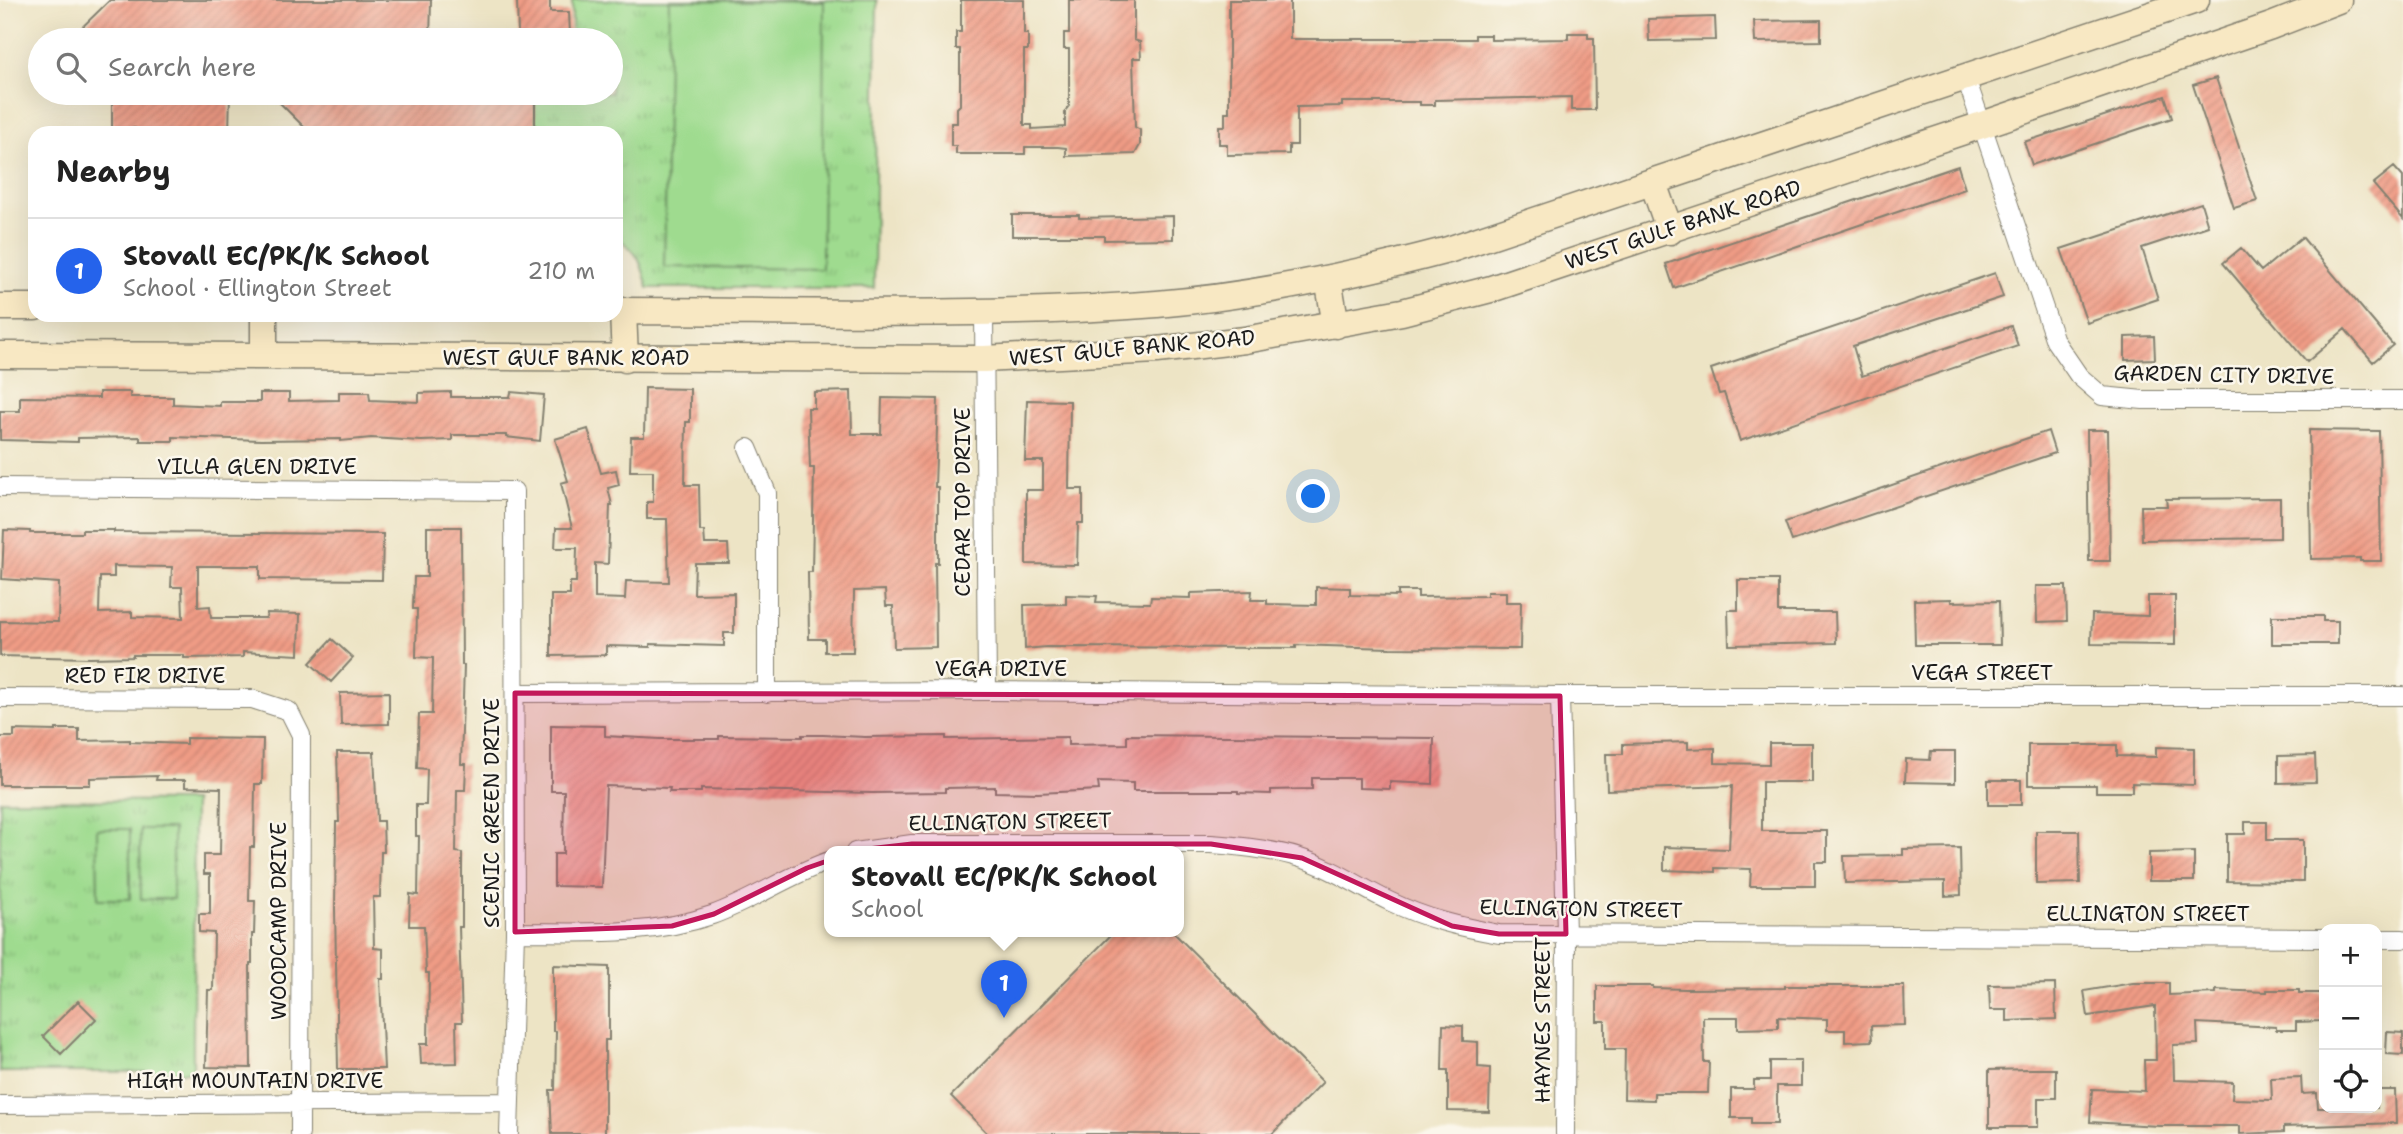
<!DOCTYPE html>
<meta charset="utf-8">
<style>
:root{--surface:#fff;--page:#f2f2f2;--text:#222;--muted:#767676;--line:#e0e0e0;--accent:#2563eb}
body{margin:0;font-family:"Shantell Sans",sans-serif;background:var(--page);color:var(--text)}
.controls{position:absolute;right:21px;bottom:21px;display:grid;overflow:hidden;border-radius:14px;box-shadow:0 7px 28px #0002}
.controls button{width:63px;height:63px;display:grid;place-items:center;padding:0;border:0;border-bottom:2px solid var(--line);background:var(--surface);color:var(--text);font:35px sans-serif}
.you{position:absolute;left:1314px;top:497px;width:24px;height:24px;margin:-18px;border:5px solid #fff;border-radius:50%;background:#1a73e8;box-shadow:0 0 0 10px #1a73e833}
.badge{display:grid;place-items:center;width:46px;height:46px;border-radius:50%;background:var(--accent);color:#fff;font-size:23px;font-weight:700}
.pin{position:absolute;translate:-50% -58px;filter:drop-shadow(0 2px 4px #0008)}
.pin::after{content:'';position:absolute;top:37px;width:24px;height:21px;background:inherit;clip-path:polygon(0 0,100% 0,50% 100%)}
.popup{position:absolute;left:824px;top:846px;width:360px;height:91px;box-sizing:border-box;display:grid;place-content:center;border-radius:14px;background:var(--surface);filter:drop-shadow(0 2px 5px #0005);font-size:23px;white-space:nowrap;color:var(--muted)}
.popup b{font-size:26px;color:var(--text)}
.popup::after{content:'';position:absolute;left:50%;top:100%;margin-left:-14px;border:14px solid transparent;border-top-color:var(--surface)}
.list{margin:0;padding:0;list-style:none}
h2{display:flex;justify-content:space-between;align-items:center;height:91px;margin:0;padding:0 28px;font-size:30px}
h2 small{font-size:23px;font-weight:400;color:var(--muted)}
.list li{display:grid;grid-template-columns:46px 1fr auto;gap:21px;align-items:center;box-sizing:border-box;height:105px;padding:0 28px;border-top:2px solid var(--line)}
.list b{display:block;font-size:26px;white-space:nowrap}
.list p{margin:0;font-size:23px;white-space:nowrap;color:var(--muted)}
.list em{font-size:23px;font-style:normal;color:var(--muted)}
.icon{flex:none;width:38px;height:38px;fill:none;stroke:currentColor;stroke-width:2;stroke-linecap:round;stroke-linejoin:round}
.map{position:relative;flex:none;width:2403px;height:1134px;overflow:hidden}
.search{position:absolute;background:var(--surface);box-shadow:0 7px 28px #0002;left:28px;top:28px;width:595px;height:77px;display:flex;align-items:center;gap:18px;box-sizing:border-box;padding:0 24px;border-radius:38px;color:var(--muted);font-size:26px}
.panel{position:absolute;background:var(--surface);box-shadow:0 7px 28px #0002;left:28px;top:126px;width:595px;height:196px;border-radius:21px}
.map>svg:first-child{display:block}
.park{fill:url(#park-tufts);stroke:#5e7c56;stroke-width:2}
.pitch{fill:#9fdb8f;stroke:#5e7c56;stroke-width:2}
.building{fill:url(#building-hatch);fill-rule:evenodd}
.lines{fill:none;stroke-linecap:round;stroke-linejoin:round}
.minor-casing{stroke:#848070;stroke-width:20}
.secondary-casing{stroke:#848070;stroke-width:29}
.minor{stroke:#fff;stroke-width:18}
.secondary{stroke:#f8e8c3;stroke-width:26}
.marked{fill:#c2185b;fill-opacity:0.2;stroke:#c2185b;stroke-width:5;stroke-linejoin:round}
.labels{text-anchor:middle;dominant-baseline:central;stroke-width:5;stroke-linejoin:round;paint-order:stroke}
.street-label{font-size:21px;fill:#1c1c1c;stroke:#fbf7ec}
</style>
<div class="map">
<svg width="2403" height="1134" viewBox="0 0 2403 1134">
<defs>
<pattern id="park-tufts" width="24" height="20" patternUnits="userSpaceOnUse" patternTransform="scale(1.75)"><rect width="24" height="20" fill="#9fdb8f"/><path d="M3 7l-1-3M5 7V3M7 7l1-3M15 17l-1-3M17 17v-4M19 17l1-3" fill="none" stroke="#88bb7b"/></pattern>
<pattern id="building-hatch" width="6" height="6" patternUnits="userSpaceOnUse" patternTransform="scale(1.75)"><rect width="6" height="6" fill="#ef9b85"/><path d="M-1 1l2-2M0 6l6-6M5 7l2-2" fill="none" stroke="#cc8572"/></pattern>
</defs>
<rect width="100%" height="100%" fill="#fbf7ec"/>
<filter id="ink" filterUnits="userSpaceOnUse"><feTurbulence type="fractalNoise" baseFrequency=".0143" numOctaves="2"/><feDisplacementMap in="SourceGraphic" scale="14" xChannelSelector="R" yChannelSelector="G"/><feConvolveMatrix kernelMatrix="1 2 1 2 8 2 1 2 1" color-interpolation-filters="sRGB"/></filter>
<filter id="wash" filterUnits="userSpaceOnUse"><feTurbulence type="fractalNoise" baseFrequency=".00686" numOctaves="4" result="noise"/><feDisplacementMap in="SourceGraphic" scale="28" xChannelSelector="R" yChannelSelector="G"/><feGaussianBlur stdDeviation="1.57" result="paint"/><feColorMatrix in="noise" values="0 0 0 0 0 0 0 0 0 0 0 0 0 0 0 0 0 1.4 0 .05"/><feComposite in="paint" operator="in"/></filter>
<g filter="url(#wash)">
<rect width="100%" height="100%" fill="#ede4c5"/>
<path class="park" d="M572,0h305l-3,288h-226c-7,-26 -9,-36 -32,-51v-104h-81v-40h76v-53h-39z
M0,800l194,1 -1,271h-193z"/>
<path class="pitch" d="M669,0l155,2 -2,267 -158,-2z
M97,829h33v70h-32z
M140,829h33v70h-32z"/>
<g id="blocks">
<path class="building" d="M110,0h321l-1,40h-361z
M517,0h33v12h19l1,23h-52z
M961,0h63v34h4v16h-4v75h8v4l33,-2v-16l4,-5v-57h-5v-16h5v-33h65v40l6,2 1,16h-8l2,69 5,3v15l-5,9 -69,2v-8l-8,-1h-33v7h-69v-8h-5v-23h6v-15l3,-3v-56h-4v-17h5z
M1229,0h61v39h185v-4h16v5l77,-1v-6h20v5h6l1,72h-24v-13l-136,3v5h-15v-3h-78v4l-45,1v38h-8v9l-62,1v-11h-8v-18h6v-14h4z
M1715,17l1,23 -67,1 -1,-22z
M1821,20v21l-66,1 -1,-21z
M2216,78l41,123 -23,7 -41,-123z
M112,93h118l-1,40h-94v-5h-23z
M270,93h265v40h-225z
M2165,96l7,22 -140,47 -8,-23z
M1958,166l7,23 -291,99 -8,-24z
M2394,167l9,10v42l-30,-35z
M2201,203l7,23 -66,22 16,51 -71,24 -26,-74z
M1012,215h67v3l94,-2v23l-69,1v-4h-92z
M2302,237l91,108 -20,17 -28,-33 -38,33 -84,-99 18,-15 20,23z
M1995,273l8,24 -150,49 9,30 149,-50 7,20 -278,95 -16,-48 -5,1 -8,-25z
M2154,336l1,23 -30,1v-23z
M645,388l45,1v33h-4l-1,63h14l1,46h4l1,13h23l1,19h-34l-1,31 40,-1v40h-10v13l-74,-2v3l-44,-1v9l-55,1v-61h19v-13h6l1,-34h-22l1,-20h16l-11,-45 7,-2 -13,-42 33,-10 13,44 15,-3 3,15 -11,3 4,17h-2l-2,59 -13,-1v35l30,1 1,-18 43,1 -2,-63h-20v-17h6v-31h-23l1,-34h13z
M851,391l1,43h29l1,-36 56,1 -3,88h3v76h-3l1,84 -42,1 -1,-42h-7l-1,-16 -31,1 -1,61h-28v-13h-16l-1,-67h4l2,-104h-4l-2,-60h6v-16z
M99,392h31v5h43v7l47,2v-4h40v-9h29v8l50,-1v-8h30l1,8 49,2v-9l32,-1v5h59l1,-5 33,3 -4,46 -34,-4v-2h-54v5l-31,1 -50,-3 -30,3v-2l-80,1 -88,-3v4h-33v-4l-62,1v4l-78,-2v-29h20v-14l79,1z
M1027,400l43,1 -1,88h14v34h-5l-1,42 -51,-1v-74h17v-29h-18z
M2087,430h21l2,131h-21z
M2309,430l70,1 2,130h-21v-3l-49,1z
M2048,431l7,22 -263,88 -7,-19z
M2280,498v40l-138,2 -1,-34h26l-1,-7z
M427,527h34l1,138h2l-3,99h5l-1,26h-8l-1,62 6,1v74h-3l3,95h-6l1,41 -36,1 -1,-20h8l1,-71h-3l-2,-47h-15l1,-32 8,1 1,-59h-3v-31h10l1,-36 -10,-1 2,-54h13l1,-56 -17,-1 1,-48h-4l1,-32h13z
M4,530l26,1v2h52v-3h32v2l269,2 -1,46 -122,-1v-13h-62v41l12,-1 1,12h55l1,-5 33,1 -1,41 -56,-3v5l-59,1v-3h-51v2l-43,1 -90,-2v-35l58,1 1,-39 -57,-4zM114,566l58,1 -1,20h11l1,31 -51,-1v-5l-33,1 1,-36h14z
M1738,580h40v32h57l1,31 -107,2 -1,-35h10z
M2036,586h30l1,35 -30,1z
M1316,587l34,1v7l48,1v-5h20v6l69,-1v-4h19v10h15l-1,47 -130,-1 -94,-3v3l-250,-1 -21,2 -1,-44 42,-1v-9l31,1 -1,6 54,1 1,-6 40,1v-5l61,-2 -1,9h16v4l49,1z
M2148,596h27v49l-84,-1 1,-30 56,2z
M1951,599v3l48,-1 1,44h-85l-1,-45z
M2272,616h51v5h15v23h-66z
M332,639l21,19 -22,24 -21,-19z
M389,692v32l-48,1 -1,-32z
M551,725l54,1v10l55,3h59v-3l83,1v-2h21l42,2 81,-1v3l122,-2v8l59,-1v-9l307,3 -1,46 -43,-2v7l-31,-1v-10h-47v11l-41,1v4l-33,-1v-2h-105v-8l-35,-1 1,8 -61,3 -43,-1v-5l-50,1v4l-73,1 -171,-4v3h-32l1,-4 -64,-2 -4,101 -48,-1v-32h9l1,-63h-13z
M56,729h23v12l51,-1v2l56,2v-6l77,1 -1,45h-7l-1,63h-4l-1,54h6l-1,33h-2v29h-2l1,105 -45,-1 2,-77h5l1,-57 -15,-1v-18h11v-40h-6v-19h16l1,-67 -36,-1v-7h-29l1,-4 -67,2v7h-90v-48h14v-7l42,1z
M1688,742v7l27,-1v15l54,1v-21h43v39h-50v49h65v31h-12v24h-65l1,-17 -36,-1v4l-51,-2v-23l65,2 3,-63 -125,4 -1,-36h17v-10z
M2028,745h89v11l39,1v-10l38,1v37l-62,-2v9h-36v-7h-68z
M1931,751h24v32l-50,-1 1,-23 24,1z
M337,752h37l3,69h6l1,31h-3l-1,45h-7l1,51 9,1v30h-3l4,90h-46l-3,-160 1,-87h3z
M2315,755l1,27 -38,1v-27z
M1988,780h33v25h-33z
M2245,822h22v18h36v42l-76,-1v-47h18z
M2036,831h43l1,52 -44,1z
M1960,848l1,47 -16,1v-15l-100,2 -1,-27 59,-1v-6z
M2194,852v29h-45v-28z
M1114,932h59l150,150 -51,52h-284l-37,-38z
M553,965l56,2v73h-4v94h-53l-2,-44h5l1,-59h-3z
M2133,983h36v12l47,-2v-3l51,2v-2h32v3h23v28l-26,1v8h-20v-3l-79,-4 1,21 -25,1 1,35 59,2 -1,17 40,1 -1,-22 30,-1 1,17 15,-1 1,15h59v-18h18l1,33 -112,4v5l-44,2v-8h-81l-69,-4 2,-33 53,2 -1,-31h12l-1,-54 -67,10 -4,-25z
M2055,984l1,35 -49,2v-11h-17l-1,-25z
M1597,986h56v2l33,1 99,-1v-2h119l1,39 -34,1 1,15 -27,1v-12h-18v-11l-49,-2v11l-40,1v-12h-35l1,45h5l-1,31h-54v7l-30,-1 1,-50h-20v-28h-8z
M78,1001l18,18 -35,35 -18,-18z
M1443,1025l20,1v15l15,1v25l12,1 -1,44 -41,-1v-41h-6z
M2387,1032l16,1v22l-17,-1z
M1770,1061h31v25h-24v38h-26v-6h-20v-29h23v-9h16z
M2032,1069h24v29h-18v29h-49v-57z"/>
</g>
</g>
<g filter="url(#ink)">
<use href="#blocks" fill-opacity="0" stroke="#848070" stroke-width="2"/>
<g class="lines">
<g class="minor-casing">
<path id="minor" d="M1966,78l89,263 24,35 23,20 41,4h260
M984,312l3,379
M748,448l19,45v200
M0,487l514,4 1,441 -6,202
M515,693l472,-2 573,5h843
M1560,696l6,238 -1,200
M0,698l252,1 37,12 12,24 -1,399
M855,852l57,-8h299c30,2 60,5 89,14 33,10 61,30 91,44 35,17 70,25 108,32l825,4
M515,932c66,0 133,5 197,-17 40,-14 76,-40 117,-54
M2377,939h26
M0,1105l510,-3"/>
</g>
<g class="secondary-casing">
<path id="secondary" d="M1653,183l17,48
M1328,279l8,46
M0,307h35
M616,311c180,0 361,7 541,-7 98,-8 196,-29 291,-54l748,-250
M623,311l2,48
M264,315v41
M0,355l984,4 173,-9 88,-10 157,-28 89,-23 491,-164 289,-99 67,-26"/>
</g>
<use href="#minor" class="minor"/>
<use href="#secondary" class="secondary"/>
</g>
</g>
<path class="marked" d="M515,693l1045,3 6,238h-67l-47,-8 -150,-68 -91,-14h-299l-53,6 -52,18 -93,46 -42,12 -157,6z"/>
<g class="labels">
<g class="street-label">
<text transform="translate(1683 225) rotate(-18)">WEST GULF BANK ROAD</text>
<text transform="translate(1132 348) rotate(-5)">WEST GULF BANK ROAD</text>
<text x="566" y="358">WEST GULF BANK ROAD</text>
<text transform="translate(2224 375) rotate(1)">GARDEN CITY DRIVE</text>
<text x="257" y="467">VILLA GLEN DRIVE</text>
<text transform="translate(963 502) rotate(-90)">CEDAR TOP DRIVE</text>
<text x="1001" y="669">VEGA DRIVE</text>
<text x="1982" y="673">VEGA STREET</text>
<text x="145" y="676">RED FIR DRIVE</text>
<text transform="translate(492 813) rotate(-90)">SCENIC GREEN DRIVE</text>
<text transform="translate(1010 822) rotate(-1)">ELLINGTON STREET</text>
<text transform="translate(1581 909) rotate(1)">ELLINGTON STREET</text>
<text x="2148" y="914">ELLINGTON STREET</text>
<text transform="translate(279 921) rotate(-90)">WOODCAMP DRIVE</text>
<text transform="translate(1543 1020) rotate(-90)">HAYNES STREET</text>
<text x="255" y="1081">HIGH MOUNTAIN DRIVE</text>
</g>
</g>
</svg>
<div class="controls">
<button>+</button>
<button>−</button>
<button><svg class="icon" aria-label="locate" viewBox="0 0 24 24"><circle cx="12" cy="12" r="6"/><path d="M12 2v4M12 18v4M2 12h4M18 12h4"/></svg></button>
</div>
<div class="you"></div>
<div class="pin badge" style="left:1004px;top:1018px">1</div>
<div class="popup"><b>Stovall EC/PK/K School</b>School</div>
<div class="search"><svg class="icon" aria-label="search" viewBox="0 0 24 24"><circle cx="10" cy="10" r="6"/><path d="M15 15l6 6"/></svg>Search here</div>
<section class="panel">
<h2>Nearby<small></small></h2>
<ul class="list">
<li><span class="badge">1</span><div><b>Stovall EC/PK/K School</b><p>School · Ellington Street</p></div><em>210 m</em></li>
</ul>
</section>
</div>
